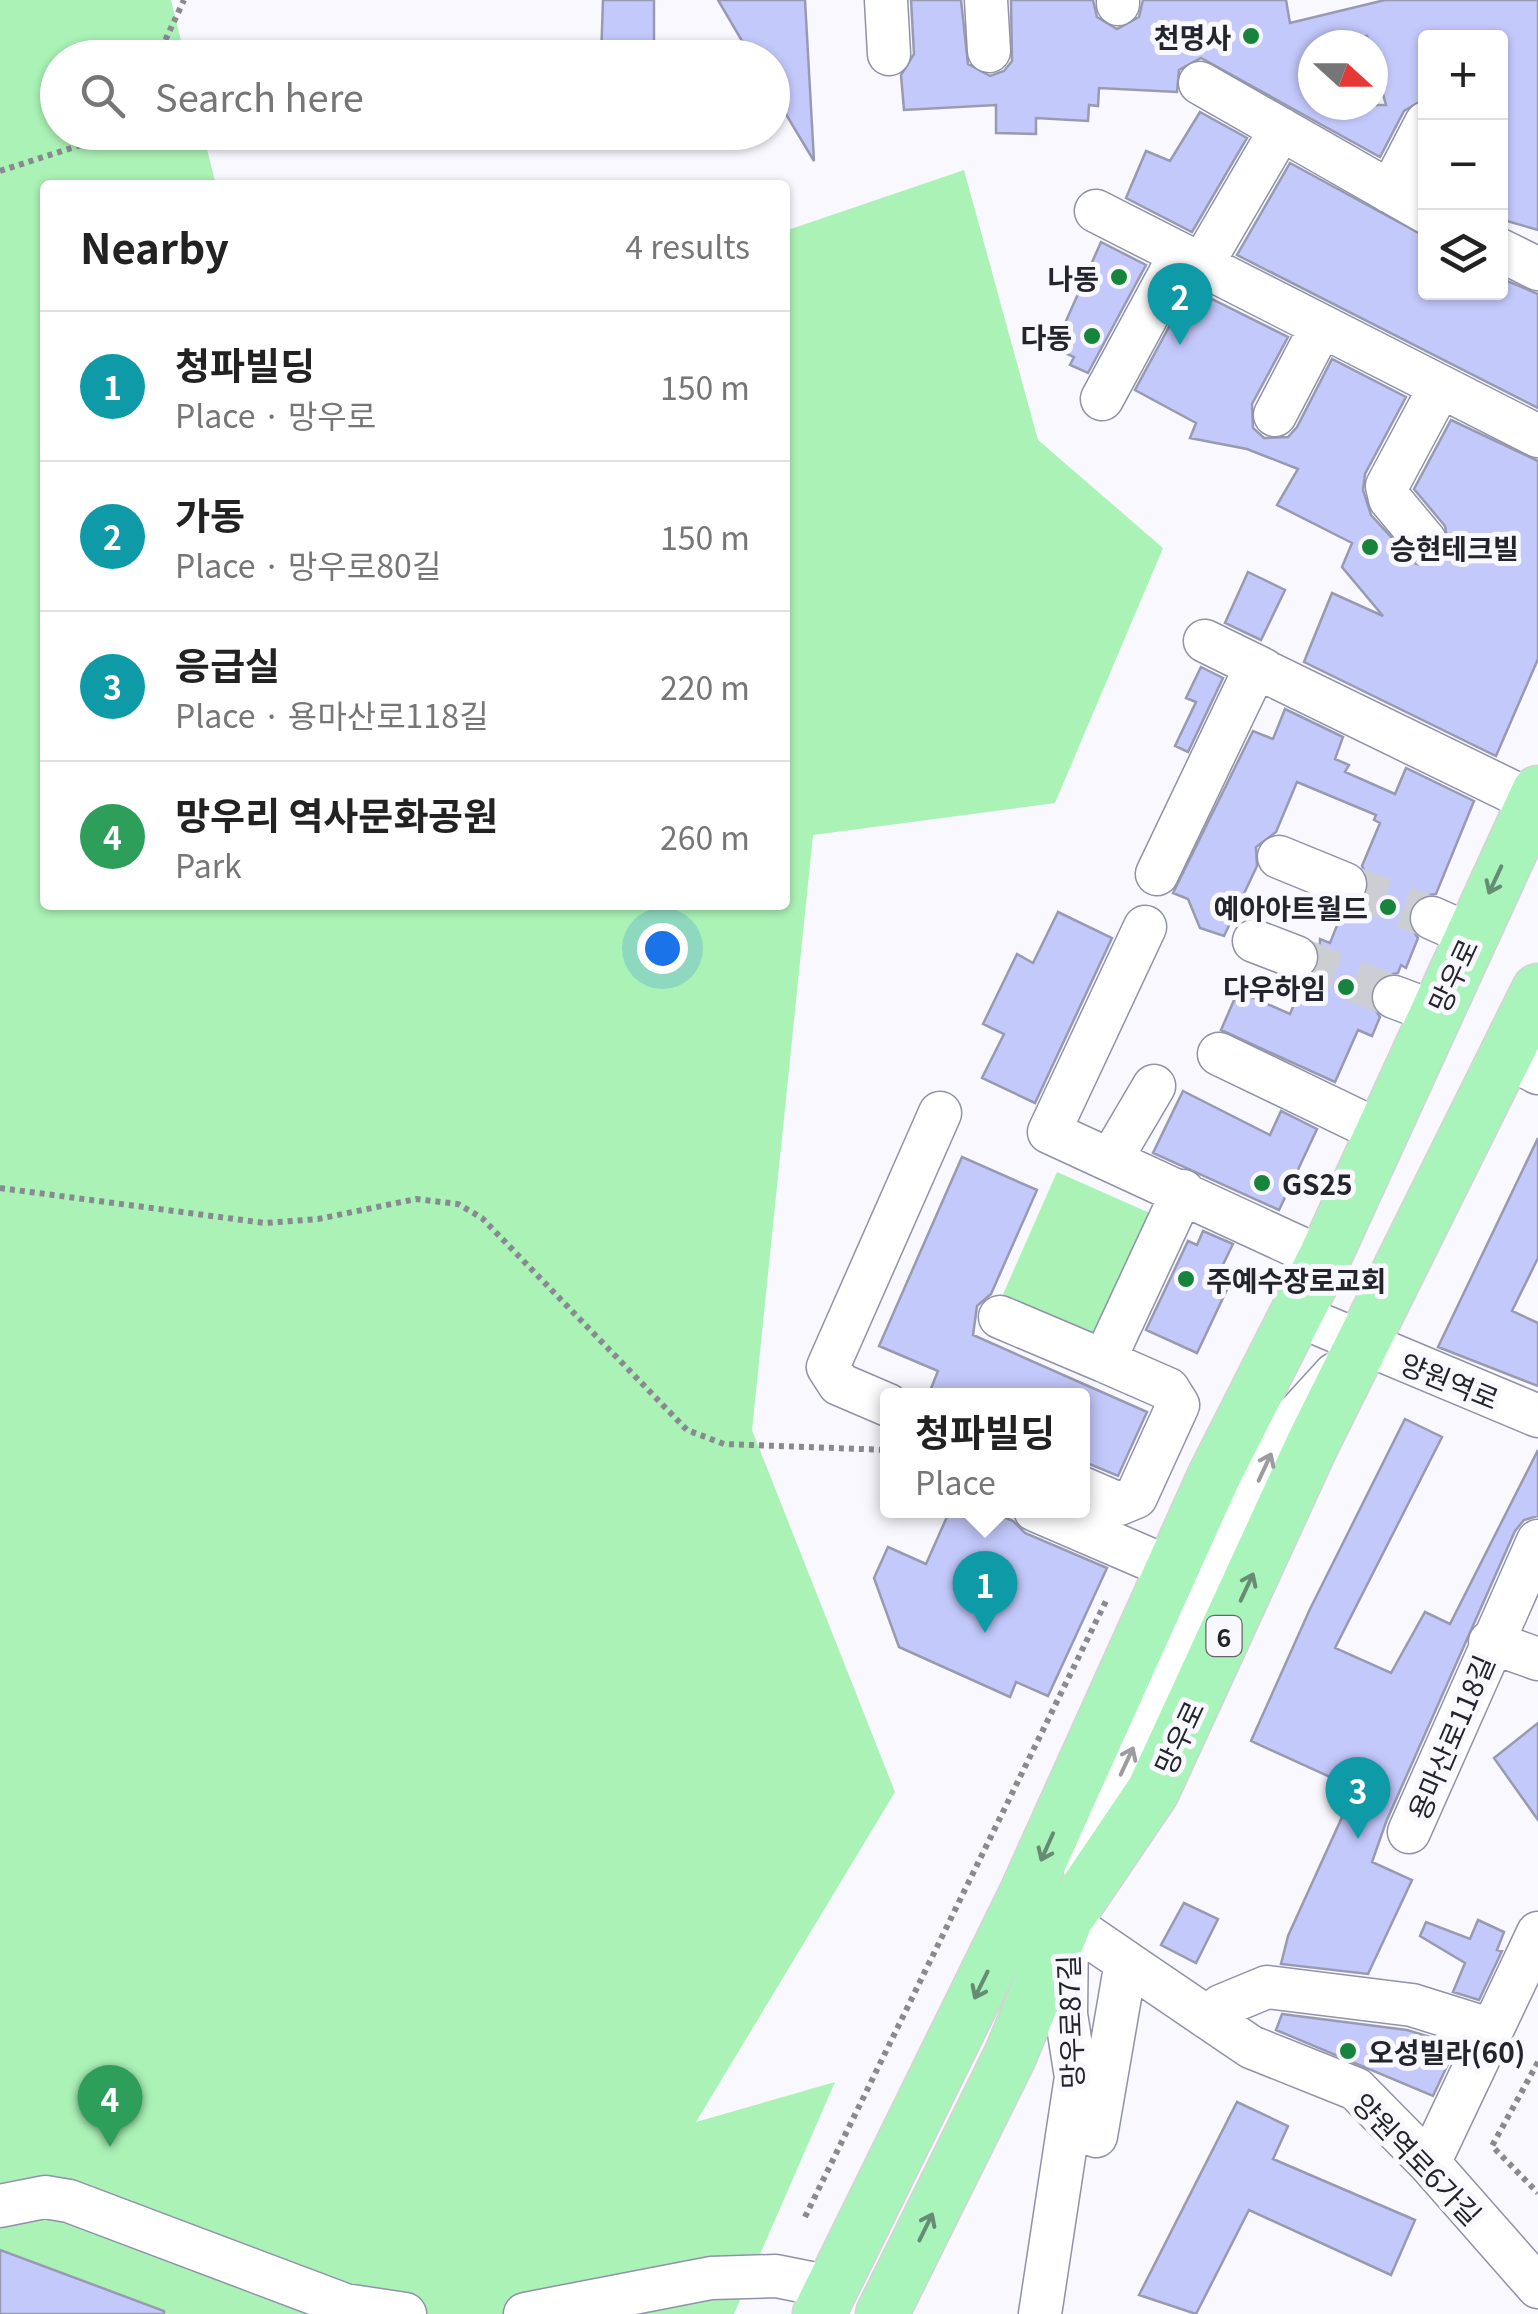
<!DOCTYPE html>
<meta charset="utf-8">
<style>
:root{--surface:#fff;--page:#f6f6f6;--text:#222;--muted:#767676;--line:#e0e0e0;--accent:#ea580c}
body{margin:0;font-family:Georgia,"Noto Sans KR",serif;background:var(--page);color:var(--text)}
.controls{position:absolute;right:30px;top:30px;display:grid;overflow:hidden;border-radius:10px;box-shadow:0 2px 8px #0004}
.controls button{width:90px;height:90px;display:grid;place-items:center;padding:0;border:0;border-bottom:2px solid var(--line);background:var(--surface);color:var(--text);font:50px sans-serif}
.compass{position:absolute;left:1298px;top:30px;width:90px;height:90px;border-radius:50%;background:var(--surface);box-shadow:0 2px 8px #0004;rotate:111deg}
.you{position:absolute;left:662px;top:948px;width:35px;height:35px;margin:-25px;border:8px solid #fff;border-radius:50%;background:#1a73e8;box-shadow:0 0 0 15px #1a73e833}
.badge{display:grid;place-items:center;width:65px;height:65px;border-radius:50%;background:var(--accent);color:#fff;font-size:32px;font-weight:700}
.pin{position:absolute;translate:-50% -82px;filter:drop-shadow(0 2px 5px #0008)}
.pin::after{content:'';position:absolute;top:52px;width:35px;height:30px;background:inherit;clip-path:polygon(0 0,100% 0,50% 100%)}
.popup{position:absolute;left:880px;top:1388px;width:210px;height:130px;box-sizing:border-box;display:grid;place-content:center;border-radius:10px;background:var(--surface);filter:drop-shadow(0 2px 8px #0005);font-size:32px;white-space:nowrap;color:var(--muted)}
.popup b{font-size:38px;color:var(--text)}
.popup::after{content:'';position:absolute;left:50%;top:100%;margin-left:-20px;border:20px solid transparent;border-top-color:var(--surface)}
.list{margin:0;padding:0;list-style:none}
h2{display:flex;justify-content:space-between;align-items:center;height:130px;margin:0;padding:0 40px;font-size:42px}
h2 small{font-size:32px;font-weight:400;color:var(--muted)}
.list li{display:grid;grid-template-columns:65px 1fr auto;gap:30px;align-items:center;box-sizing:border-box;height:150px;padding:0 40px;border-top:2px solid var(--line)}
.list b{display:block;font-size:38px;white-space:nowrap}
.list p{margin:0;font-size:32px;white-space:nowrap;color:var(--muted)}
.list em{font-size:32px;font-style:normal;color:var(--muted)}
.icon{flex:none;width:55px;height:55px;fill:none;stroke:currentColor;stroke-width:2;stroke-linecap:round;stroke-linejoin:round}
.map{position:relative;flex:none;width:1538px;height:2314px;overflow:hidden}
.search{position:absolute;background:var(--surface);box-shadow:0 2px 8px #0004;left:40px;top:40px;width:750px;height:110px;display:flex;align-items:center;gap:25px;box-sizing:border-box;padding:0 35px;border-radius:55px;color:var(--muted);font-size:38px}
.panel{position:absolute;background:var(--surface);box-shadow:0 2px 8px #0004;left:40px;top:180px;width:750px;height:730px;border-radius:10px}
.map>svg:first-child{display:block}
.green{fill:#abf2b6}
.building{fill:#c4c9fc;stroke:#989ab1;stroke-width:2.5;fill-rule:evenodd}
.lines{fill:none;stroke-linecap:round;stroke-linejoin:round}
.minor-tunnel{stroke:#cdced4;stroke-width:42;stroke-dasharray:42 21;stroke-linecap:butt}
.minor-casing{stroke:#8f92a9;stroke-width:45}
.major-casing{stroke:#d3d3d5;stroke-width:55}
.path{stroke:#898a91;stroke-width:6;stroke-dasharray:5 5;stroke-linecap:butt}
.minor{stroke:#fff;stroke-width:42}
.major{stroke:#a9f4ba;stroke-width:52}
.oneway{stroke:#668c74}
.oneway2{stroke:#9c9ca0}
.poi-dot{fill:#17843b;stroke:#f8f8fe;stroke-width:4}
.labels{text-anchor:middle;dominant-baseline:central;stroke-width:10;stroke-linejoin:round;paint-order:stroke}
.shield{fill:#f8f8fe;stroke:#63646c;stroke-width:2.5}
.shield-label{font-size:25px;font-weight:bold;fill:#23242d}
.poi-label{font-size:28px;font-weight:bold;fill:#23242d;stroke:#f8f8fe;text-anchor:end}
.street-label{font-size:28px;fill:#23242d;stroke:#f8f8fe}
</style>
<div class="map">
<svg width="1538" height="2314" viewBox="0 0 1538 2314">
<rect width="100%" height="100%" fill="#f8f8fe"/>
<path class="green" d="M0,0h171l14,57 -127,1v74l145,1 13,52h-171v720h740v-674l179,-61 74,270 125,108 -108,255 -242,32 -61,595 143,362 -199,330 139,-40 -101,232h-734z
M1057,1172l95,42 -57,129 -95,-42z"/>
<path class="building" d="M603,0h51v58h-53z
M718,0h87l9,161 -42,-70v-33h-20z
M911,0h50l7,64 22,12 14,-5 8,-10 -1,-61h82l4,17 20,12 22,-12 4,-17h143l4,23 95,-23h153v230l-38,-11v-181h-74v60l-22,13 -24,46 -179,-99 -22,12 -2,22 -78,-4 -1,18 -9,-1 -1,16 -52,-3v16l-40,-1v-28l-92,5 -3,-35 13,-21zM1367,36l19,69h-73v-60z
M1200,112l47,26 -55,94 -66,-34 20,-47 24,10z
M1290,163l136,74v55h74v-14l38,16v114l-301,-153z
M1101,242l45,23 -58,108 -18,-8 4,-8 -20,-9z
M1190,288l98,49 -36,67 1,24 11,10 24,-1 9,-10 35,-68 74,38 -41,77 -2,16 8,25 45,49 14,1 19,-16 -4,-23 -31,-37 37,-69 87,41v198l-42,97 -192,-94 28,-69 51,23 -41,-49 10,-24 -75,-38 21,-36 -51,-20 -57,-11 6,-15 -61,-33z
M1248,572l37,18 -24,50 -36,-17z
M1201,667l22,11 -35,74 -13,-6 21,-44 -10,-4z
M1285,709l58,28 -8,22 14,6 -4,7 50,22 11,-26 68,33 -38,93 -18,3 -9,12 -2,13 11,16 -12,30 -5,-3 -3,8 -19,4 -8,10 -1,15 10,15 -8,19 -14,-6 -23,52 -114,-52 17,-39 52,23 14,-34 15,-13 1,-28 10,4 14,-35 15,-4 9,-10 2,-14 -8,-14 18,-43 -6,-3 2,-5 -79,-33 -21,50 -20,15 1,19 -33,70 -24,-8 -12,-29 -15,-6 80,-162 20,8z
M1058,912l54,26 -77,165 -53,-25 22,-44 -21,-10 34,-70 16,9z
M1183,1091l87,44 11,-24 36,18 -38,81 -126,-57z
M1538,1138v120l-26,53 26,12v63l-100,-39z
M962,1157l75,33 -46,104 -14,12 -4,29 174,77 -29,64 -36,-15v-65h-154l10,-25 -59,-25z
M1203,1231l30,13 -16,33 13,6 -33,70 -51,-23 42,-89 9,4z
M1405,1419l37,18 -107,211 56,25 34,-61 25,12 88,-174v66l-14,4 -9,11 -129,291 -14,40 40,18 -44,94 -87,-10 7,-28 55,-121 -4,-2 11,-27 -99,-45 59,-132z
M950,1510h38l25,11 12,12 82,35 -59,128 -32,-14 -6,15 -111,-50 -25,-69 14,-31 38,17z
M1538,1723v97l-44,-62z
M1184,1903l34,16 -22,44 -35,-18z
M1478,1920l26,12 -7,18 5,1 -23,49 -26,-8 12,-29 -45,-27 6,-14 44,17z
M1282,2014l125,16 50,15 -24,51 -157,-66z
M1237,2102l51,24 -15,33 142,61 -24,55 -142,-65 -53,104 -57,-19z
M0,2250l164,61v3h-164z"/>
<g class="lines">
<path class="minor-tunnel" d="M1345,884l87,34
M1296,957l98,40"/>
<g class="minor-casing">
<path id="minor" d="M886,0l3,54
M986,0l3,51
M1118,4v-4
M1200,83l226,129
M1390,192l36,-69
M1096,211l442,225
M1500,250l38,19
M1201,266l80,-137
M1102,399l78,-144
M1275,415l46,-88
M1425,541l-35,-42 -3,-13 53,-99
M1205,641l59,29
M1279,857l66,27
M1157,874l95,-199 8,-6 271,132
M1432,918l38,17
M1145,927l-96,205 275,127
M1254,941l42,16
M1394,997l40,15
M1219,1054l162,78
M1504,1055l34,18
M1111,1159l43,-73
M1297,1315l241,101
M1000,1317l104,44
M888,1405l-49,-21 -11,-17 112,-254
M1082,1488l37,16 17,-7 42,-92 -10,-16 -64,-28 79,-170
M1035,1510l137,59
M1490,1642l48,17
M1409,1832l129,-291
M1085,1870l28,-79 169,-359 53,-58
M1050,1910l76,52 -30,174
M1126,1962l125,85 105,42 73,74 109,124
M1208,2018l13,-12 46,-19 145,18 80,25
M1429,2163l109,-230
M0,2206l45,-9 24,4 276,104 60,9
M525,2314l186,-36 65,-2 55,11
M1040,2314l36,-237 -10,-63 1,-81"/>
</g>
<g class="major-casing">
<path id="major" d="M819,2314l205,-417 190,-421 110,-217 214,-467
M882,2314l128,-258 57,-138 86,-127 159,-346 226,-455"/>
</g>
<path class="path" d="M157,58l27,-58
M0,171l121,-39
M0,1188l265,35 53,-4 98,-20 42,5 24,14 205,212 37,14 164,6
M1538,2062l-46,84 46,47
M805,2217l302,-618"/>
<use href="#minor" class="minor"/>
<use href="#major" class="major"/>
</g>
<defs><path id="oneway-shaft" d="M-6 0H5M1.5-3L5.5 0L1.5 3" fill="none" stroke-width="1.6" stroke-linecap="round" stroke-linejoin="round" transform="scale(2.5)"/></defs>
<g class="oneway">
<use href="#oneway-shaft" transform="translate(1495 880) rotate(115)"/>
<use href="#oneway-shaft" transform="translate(1247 1587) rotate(-65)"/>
<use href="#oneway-shaft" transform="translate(1047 1847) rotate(114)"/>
<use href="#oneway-shaft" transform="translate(981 1985) rotate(116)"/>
<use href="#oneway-shaft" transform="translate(926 2227) rotate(-64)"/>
</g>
<g class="oneway2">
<use href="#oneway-shaft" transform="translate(1265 1467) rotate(-65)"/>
<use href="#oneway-shaft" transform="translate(1127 1761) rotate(-65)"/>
</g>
<g class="poi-dot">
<circle cx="1251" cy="36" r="10"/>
<circle cx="1119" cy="277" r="10"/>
<circle cx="1092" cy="336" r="10"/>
<circle cx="1370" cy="547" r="10"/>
<circle cx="1388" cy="907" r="10"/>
<circle cx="1346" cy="987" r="10"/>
<circle cx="1262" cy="1183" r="10"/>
<circle cx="1186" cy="1279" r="10"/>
<circle cx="1348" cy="2051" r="10"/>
</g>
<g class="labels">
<rect class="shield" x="1206.5" y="1616" width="35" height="40" rx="8"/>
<g class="shield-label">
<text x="1224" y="1636">6</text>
</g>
<g class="poi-label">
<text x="1231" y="36">천명사</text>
<text x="1099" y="277">나동</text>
<text x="1072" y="336">다동</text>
<text x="1390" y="547" text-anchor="start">승현테크빌</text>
<text x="1368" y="907">예아아트월드</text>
<text x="1326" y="987">다우하임</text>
<text x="1282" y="1183" text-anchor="start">GS25</text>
<text x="1206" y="1279" text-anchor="start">주예수장로교회</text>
<text x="1368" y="2051" text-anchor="start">오성빌라(60)</text>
</g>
<g class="street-label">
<text transform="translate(1452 975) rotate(-65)">망우로</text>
<text transform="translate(1450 1380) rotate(22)">양원역로</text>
<text transform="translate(1178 1737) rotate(-65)">망우로</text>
<text transform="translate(1450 1737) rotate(-67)">용마산로118길</text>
<text transform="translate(1069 2022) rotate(-92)">망우로87길</text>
<text transform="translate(1418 2158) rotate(46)">양원역로6가길</text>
</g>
</g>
</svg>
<div class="controls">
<button>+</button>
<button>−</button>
<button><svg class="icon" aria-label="layers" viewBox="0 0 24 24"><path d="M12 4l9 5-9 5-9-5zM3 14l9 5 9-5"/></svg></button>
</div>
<svg class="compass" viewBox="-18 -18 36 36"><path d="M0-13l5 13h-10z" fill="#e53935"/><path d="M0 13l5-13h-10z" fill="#767676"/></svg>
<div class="you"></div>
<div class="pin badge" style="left:985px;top:1633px;background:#0f9aa8">1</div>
<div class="popup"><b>청파빌딩</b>Place</div>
<div class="pin badge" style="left:1180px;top:345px;background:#0f9aa8">2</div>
<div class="pin badge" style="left:1358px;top:1839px;background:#0f9aa8">3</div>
<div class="pin badge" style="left:110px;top:2147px;background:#2e9e5b">4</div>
<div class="search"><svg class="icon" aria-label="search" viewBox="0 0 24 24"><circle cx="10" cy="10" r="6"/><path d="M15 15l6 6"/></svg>Search here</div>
<section class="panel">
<h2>Nearby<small>4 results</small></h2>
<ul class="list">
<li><span class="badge" style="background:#0f9aa8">1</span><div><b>청파빌딩</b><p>Place · 망우로</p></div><em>150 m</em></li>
<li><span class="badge" style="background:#0f9aa8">2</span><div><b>가동</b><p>Place · 망우로80길</p></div><em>150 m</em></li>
<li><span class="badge" style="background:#0f9aa8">3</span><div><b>응급실</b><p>Place · 용마산로118길</p></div><em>220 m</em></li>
<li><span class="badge" style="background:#2e9e5b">4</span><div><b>망우리 역사문화공원</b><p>Park</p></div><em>260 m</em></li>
</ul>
</section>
</div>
